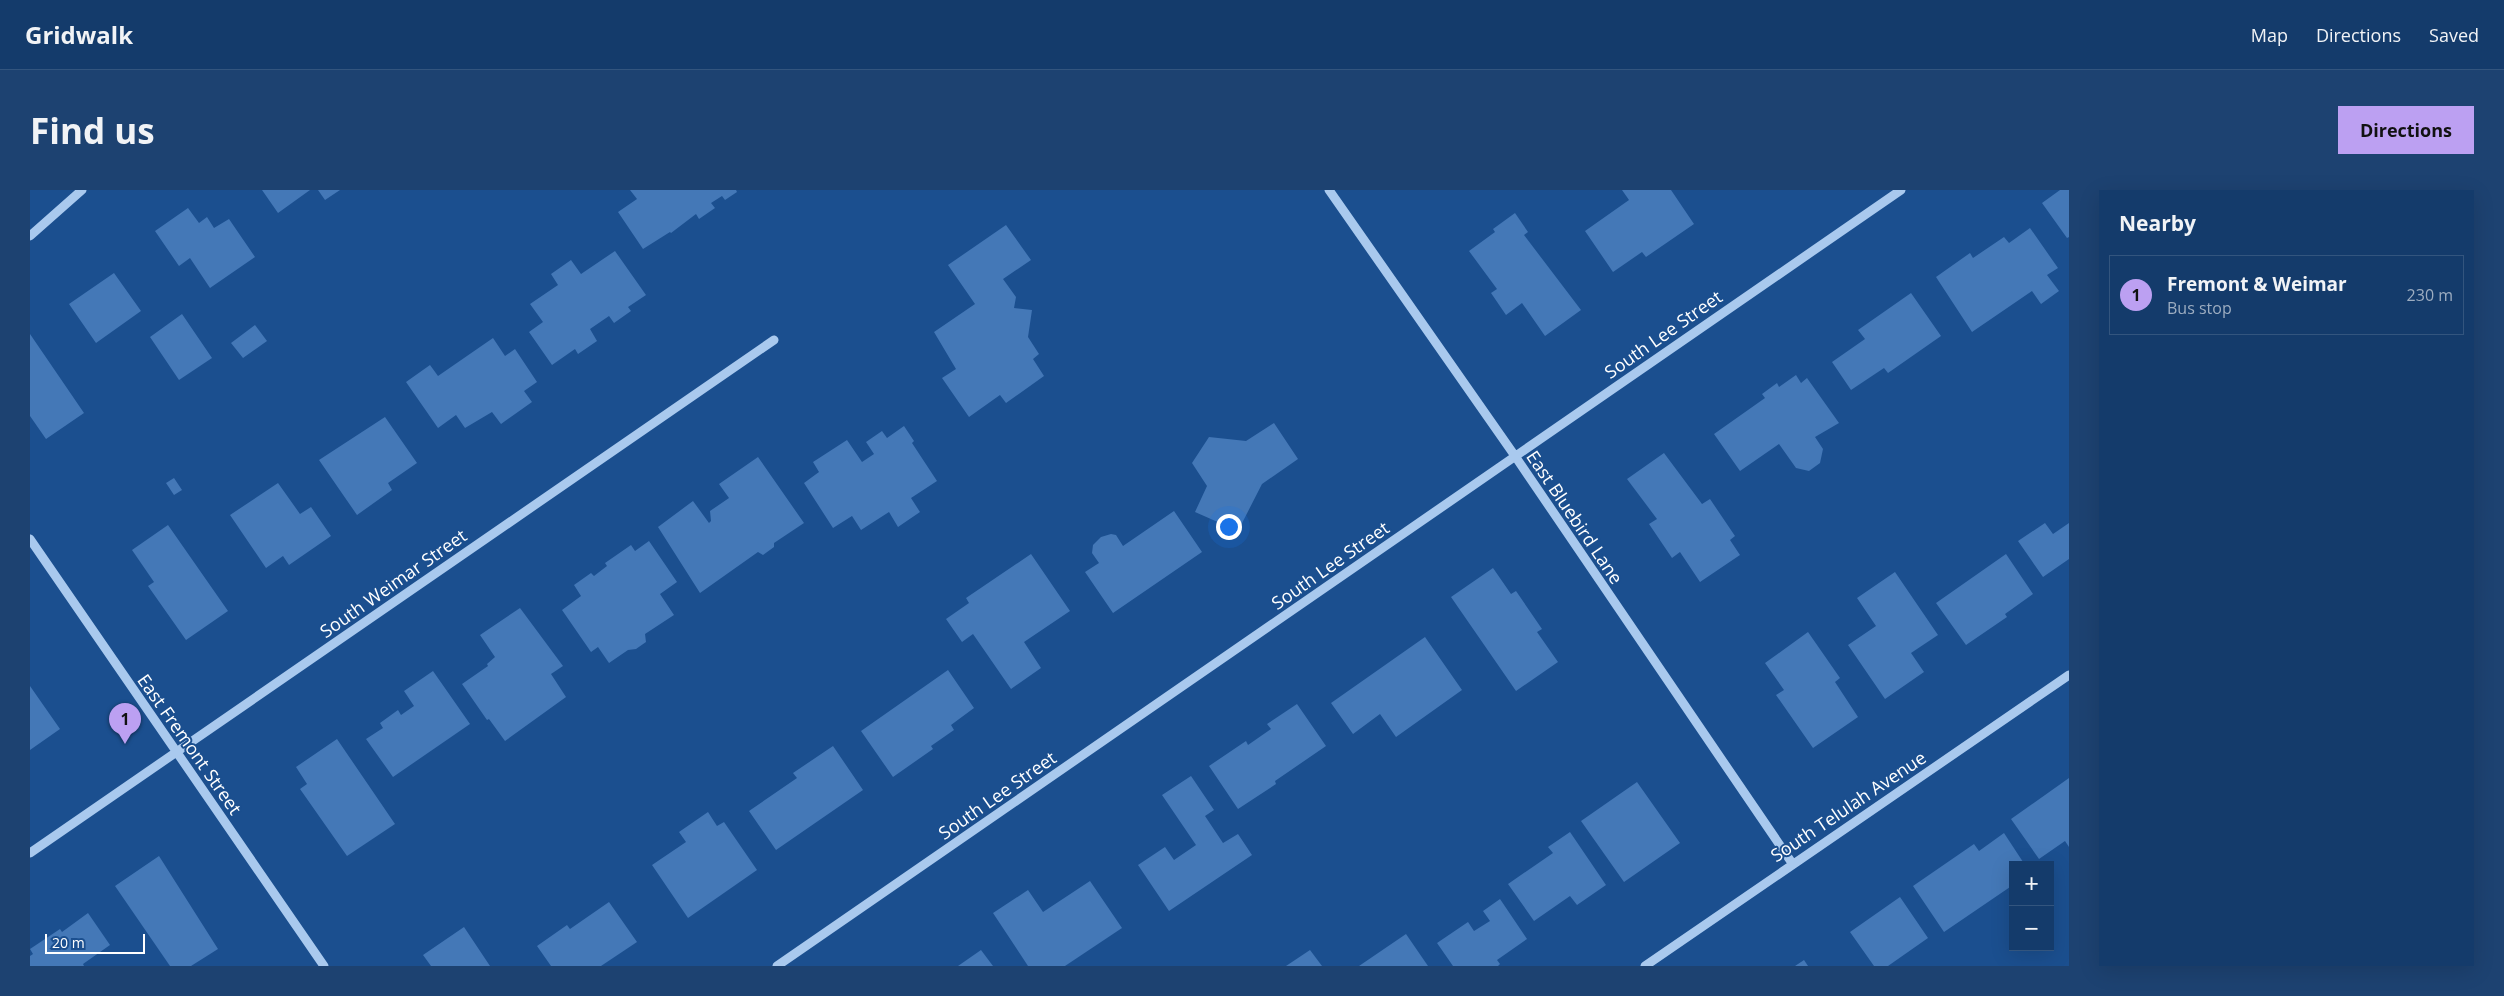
<!DOCTYPE html>
<meta charset="utf-8">
<style>
:root{--surface:#143b6b;--page:#1d4271;--text:#f1f3f6;--muted:#9dadc1;--line:#33557e;--accent:#bca0f2}
body{margin:0;font-family:"Open Sans",sans-serif;background:var(--page);color:var(--text)}
.controls{position:absolute;right:15px;bottom:15px;display:grid;overflow:hidden;border-radius:0px;box-shadow:0 5px 20px #0002}
.controls button{width:45px;height:45px;display:grid;place-items:center;padding:0;border:0;border-bottom:1px solid var(--line);background:var(--surface);color:var(--text);font:25px sans-serif}
.scale{position:absolute;left:15px;bottom:12px;width:100px;box-sizing:border-box;padding-left:5px;border:2px solid #fff;border-top:0;font-size:14px;line-height:18px;white-space:nowrap;color:#fff;-webkit-text-stroke:4px #1b4f8f;paint-order:stroke}
.you{position:absolute;left:1198px;top:336px;width:18px;height:18px;margin:-12px;border:4px solid #fff;border-radius:50%;background:#1a73e8;box-shadow:0 0 0 8px #1a73e833}
.badge{display:grid;place-items:center;width:32px;height:32px;border-radius:50%;background:var(--accent);color:#111;font-size:16px;font-weight:700}
.pin{position:absolute;translate:-50% -41px;filter:drop-shadow(0 1px 2px #0008)}
.pin::after{content:'';position:absolute;top:26px;width:18px;height:15px;background:inherit;clip-path:polygon(0 0,100% 0,50% 100%)}
.list{margin:0;padding:0;list-style:none}
h2{display:flex;justify-content:space-between;align-items:center;height:65px;margin:0;padding:0 20px;font-size:21px}
h2 small{font-size:16px;font-weight:400;color:var(--muted)}
.list li{display:grid;grid-template-columns:32px 1fr auto;gap:15px;align-items:center;box-sizing:border-box;height:80px;margin:0 10px 10px;padding:0 10px;border:1px solid var(--line);border-radius:0px}
.list b{display:block;font-size:19px;white-space:nowrap}
.list p{margin:0;font-size:16px;white-space:nowrap;color:var(--muted)}
.list em{font-size:16px;font-style:normal;color:var(--muted)}
.map{position:relative;flex:none;width:2039px;height:776px;overflow:hidden;border-radius:0px}
header{display:flex;align-items:center;gap:30px;box-sizing:border-box;height:70px;padding:0 25px;background:var(--surface);border-bottom:1px solid var(--line)}
header strong{font-size:24px}
nav{display:flex;gap:28px;margin-inline-start:auto;font-size:18px}
.intro{display:flex;align-items:center;justify-content:space-between;box-sizing:border-box;height:120px;padding:0 30px}
h1{margin:0;font-size:35px}
.button{padding:12px 22px;border-radius:0px;background:var(--accent);color:#111;font-size:18px;font-weight:700}
main{display:flex;gap:30px;padding:0 30px}
aside{flex:1;background:var(--surface);border-radius:0px;box-shadow:0 5px 20px #0002}
.map>svg:first-child{display:block}
.building{fill:#4478b7}
.lines{fill:none;stroke-linecap:round;stroke-linejoin:round}
.minor{stroke:#a9c9ee;stroke-width:9}
.labels{text-anchor:middle;dominant-baseline:central;stroke-width:4;stroke-linejoin:round;paint-order:stroke}
.street-label{font-size:18px;fill:#fff;stroke:#1b4f8f}
</style>
<header>
<strong>Gridwalk</strong>
<nav><a>Map</a><a>Directions</a><a>Saved</a></nav>
</header>
<div class="intro"><h1>Find us</h1><a class="button">Directions</a></div>
<main>
<div class="map">
<svg width="2039" height="776" viewBox="0 0 2039 776">
<rect width="100%" height="100%" fill="#1b4f8f"/>
<path class="building" d="M232,0h48l-32,23z
M288,0h22l-15,10z
M600,0h106l1,2 -12,8 -3,-4 -11,7 4,5 -16,11 -3,-5 -25,19 -1,-1 -27,17 -25,-37 19,-13z
M1592,0h49l23,34 -48,33 -4,-5 -29,20 -28,-41 44,-31z
M2030,0h9v47l-2,1 -25,-35z
M158,18l11,15 8,-6 7,11 15,-9 26,38 -45,31 -20,-30 -11,8 -24,-35z
M1485,23l13,19 -4,3 57,75 -36,26 -23,-33 -16,12 -15,-22 6,-4 -28,-38 26,-19 -2,-3z
M976,35l25,35 -28,19 13,18 -2,11 18,2 -4,27 11,17 -6,5 11,17 -38,27 -6,-8 -31,22 -27,-39 14,-9 -22,-37 41,-28 -27,-39z
M2000,38l28,40 -11,7 12,16 -18,13 -9,-13 -60,41 -36,-55 34,-24 3,5 31,-21 5,6z
M585,61l31,44 -18,12 3,4 -17,12 -5,-7 -19,13 7,12 -19,13 -3,-5 -23,16 -23,-33 14,-10 -13,-18 28,-19 -7,-11 20,-14 10,14z
M84,83l27,38 -45,32 -27,-39z
M1881,103l30,43 -53,37 -4,-5 -33,22 -19,-28 33,-23 -7,-9z
M152,124l30,44 -33,22 -29,-43z
M225,135l12,16 -24,17 -12,-15z
M0,144l54,79 -38,26 -16,-23z
M463,148l12,18 10,-7 22,33 -13,9 8,11 -31,22 -9,-12 -27,16 -9,-13 -18,13 -32,-46 24,-17 8,11z
M1766,185l5,8 6,-5 32,45 -24,14 8,12 -3,14 -11,8 -13,-3 -17,-24 -39,27 -26,-37 51,-36 -3,-4 15,-11 2,4z
M355,227l32,46 -29,20 4,7 -35,25 -38,-55z
M1244,233l24,36 -36,25 -24,47 -43,-19 12,-26 -15,-23 17,-26 37,4z
M874,236l10,15 -2,2 25,38 -26,17 9,14 -22,15 -9,-15 -28,18 -9,-14 -19,12 -29,-45 15,-11 -6,-10 34,-22 15,22 12,-8 -8,-12 16,-11 5,7z
M1634,263l38,51 8,-5 25,37 -5,4 10,15 -40,27 -20,-30 -8,6 -23,-34 8,-5 -30,-40z
M728,267l46,66 -30,20v4l-11,8 -5,-3 -58,41 -42,-66 35,-26 16,22 2,-2 -1,-10 19,-13 -10,-14z
M144,288l8,12 -8,5 -8,-12z
M248,293l22,31 11,-7 20,29 -42,29 -6,-9 -17,12 -36,-53z
M1144,321l28,41 -89,61 -28,-41 14,-9 -7,-10 1,-8 8,-8 10,-3 5,1 7,11z
M2015,333l8,11 16,-11v36l-26,18 -25,-36z
M138,335l60,86 -42,29 -38,-54 6,-4 -22,-32z
M619,351l28,41 -17,12 14,21 -29,19 1,8 -10,7 -8,1 -19,13 -11,-16 -7,5 -29,-42 19,-14 -7,-11 17,-12 3,3 13,-10 -2,-3 26,-18 4,6z
M1001,364l39,57 -46,31 17,26 -30,21 -38,-55 -11,8 -16,-23 23,-16 -3,-5z
M1976,364l27,40 -28,20 2,3 -41,28 -30,-42z
M1463,378l18,26 5,-3 26,38 -5,3 21,30 -42,29 -65,-94z
M1865,382l43,63 -27,18 13,19 -39,27 -37,-54 28,-19 -19,-28z
M490,418l43,58 -12,8 15,23 -61,44 -16,-22 -2,1 -25,-36 26,-18 -1,-2 8,-7 -15,-22z
M1778,442l32,46 -5,4 23,35 -45,31 -37,-53 8,-5 -19,-27z
M1395,447l37,53 -66,47 -16,-23 -27,20 -22,-31z
M918,480l26,38 -23,17 3,5 -23,16 2,3 -40,28 -32,-46z
M403,481l37,53 -77,53 -27,-38 17,-11 -3,-5 18,-13 3,5 13,-9 -10,-15z
M0,496l30,43 -30,21z
M1267,514l29,42 -51,35 1,3 -38,25 -29,-43 37,-25 2,4 23,-16 -4,-5z
M307,549l58,85 -48,32 -47,-67 7,-5 -11,-17z
M803,556l30,44 -87,60 -27,-39 48,-33 -4,-5z
M1161,586l23,34 -9,6 18,27 15,-9 14,21 -83,56 -31,-46 27,-18 9,13 22,-15 -34,-50z
M2039,588v69l-4,-6 -26,18 -28,-40z
M1607,592l43,61 -56,39 -43,-61z
M678,622l9,14 7,-4 33,48 -69,48 -36,-53 34,-23 -7,-10z
M1540,642l36,53 -29,20 -7,-9 -36,25 -26,-37 45,-31 -5,-6z
M1974,643l21,32h-12v20l-69,47 -31,-46 61,-42 5,7z
M129,666l59,93 -27,17h-21l-55,-80z
M1060,691l32,47 -57,38h-37l-35,-53 35,-23 15,22z
M1870,707l28,41 -40,28h-14l-24,-34z
M1470,709l27,40 -30,21 3,4 -2,2h-45l-16,-23 31,-21 6,9 16,-10 -7,-10z
M579,712l28,40 -36,24h-50l-14,-20 30,-21 3,4z
M58,723l22,32 -27,19 1,2h-54v-10l3,-2 -3,-5 30,-20 2,3z
M434,737l26,39h-59l-8,-11z
M1376,744l22,32h-69z
M951,760l12,16h-35z
M1280,760l12,16h-36z
M1774,770l4,6h-13z"/>
<g class="lines">
<path class="minor" d="M1299,0l186,266 277,407
M0,46l52,-46
M0,349l294,427
M0,663l744,-513
M747,776l1124,-776
M1615,776l424,-291"/>
</g>
<g class="labels">
<g class="street-label">
<text transform="translate(1633 144) rotate(-35)">South Lee Street</text>
<text transform="translate(1545 327) rotate(56)">East Bluebird Lane</text>
<text transform="translate(1300 375) rotate(-35)">South Lee Street</text>
<text transform="translate(363 393) rotate(-35)">South Weimar Street</text>
<text transform="translate(160 554) rotate(55)">East Fremont Street</text>
<text transform="translate(967 605) rotate(-35)">South Lee Street</text>
<text transform="translate(1818 616) rotate(-34)">South Telulah Avenue</text>
</g>
</g>
</svg>
<div class="controls">
<button>+</button>
<button>−</button>
</div>
<div class="scale">20 m</div>
<div class="you"></div>
<div class="pin badge" style="left:95px;top:554px">1</div>
</div>
<aside>
<h2>Nearby<small></small></h2>
<ul class="list">
<li><span class="badge">1</span><div><b>Fremont &amp; Weimar</b><p>Bus stop</p></div><em>230 m</em></li>
</ul>
</aside>
</main>
